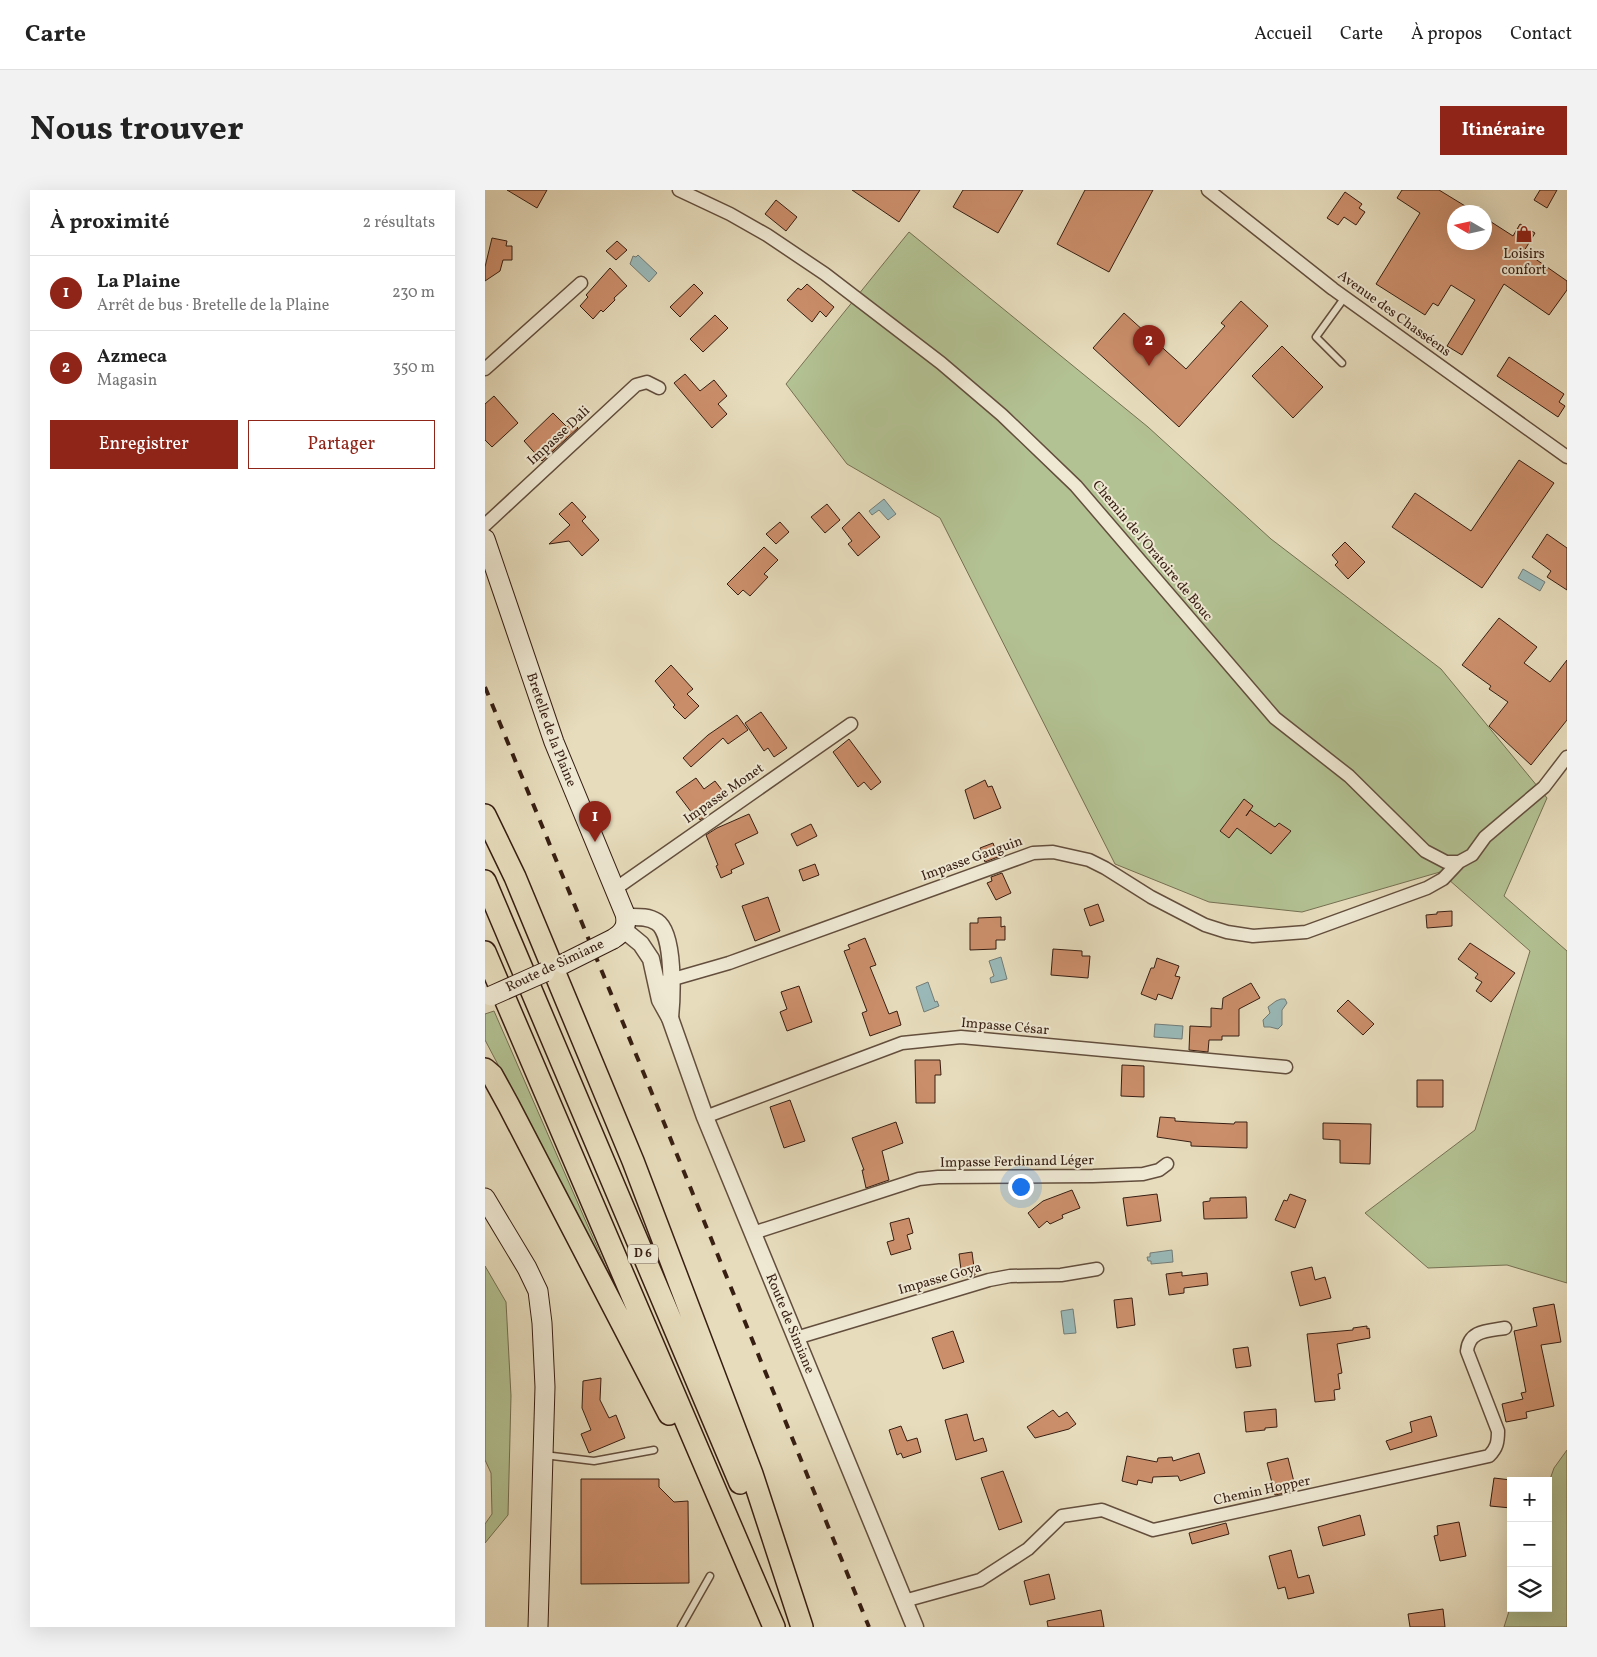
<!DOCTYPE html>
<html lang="fr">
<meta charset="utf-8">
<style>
:root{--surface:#fff;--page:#f2f2f2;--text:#222;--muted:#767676;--line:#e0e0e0;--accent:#8f2418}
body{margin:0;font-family:Vollkorn,serif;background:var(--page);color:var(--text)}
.controls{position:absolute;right:15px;bottom:15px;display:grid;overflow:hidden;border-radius:0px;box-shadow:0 5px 20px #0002}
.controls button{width:45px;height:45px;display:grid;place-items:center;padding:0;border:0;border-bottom:1px solid var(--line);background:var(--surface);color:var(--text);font:25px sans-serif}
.compass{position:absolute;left:962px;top:15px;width:45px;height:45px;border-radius:50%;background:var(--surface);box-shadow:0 5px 20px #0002;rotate:279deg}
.you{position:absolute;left:535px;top:996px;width:18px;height:18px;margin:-12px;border:4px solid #fff;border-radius:50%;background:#1a73e8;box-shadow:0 0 0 8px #1a73e833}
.badge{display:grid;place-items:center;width:32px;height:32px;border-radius:50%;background:var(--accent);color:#fff;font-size:16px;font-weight:700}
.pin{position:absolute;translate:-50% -41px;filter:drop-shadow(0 1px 2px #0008)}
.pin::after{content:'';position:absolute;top:26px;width:18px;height:15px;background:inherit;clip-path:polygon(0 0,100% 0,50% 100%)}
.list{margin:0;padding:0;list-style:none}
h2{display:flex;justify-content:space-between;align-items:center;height:65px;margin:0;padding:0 20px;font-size:21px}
h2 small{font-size:16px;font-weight:400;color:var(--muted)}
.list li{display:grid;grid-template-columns:32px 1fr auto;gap:15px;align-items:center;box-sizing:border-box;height:75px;padding:0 20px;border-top:1px solid var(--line)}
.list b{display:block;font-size:19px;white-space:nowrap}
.list p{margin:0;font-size:16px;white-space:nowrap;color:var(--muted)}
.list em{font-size:16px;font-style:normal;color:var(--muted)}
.actions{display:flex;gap:10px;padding:15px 20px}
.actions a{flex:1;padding:11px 0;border:1px solid var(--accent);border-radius:0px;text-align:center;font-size:18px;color:var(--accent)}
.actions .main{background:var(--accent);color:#fff}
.icon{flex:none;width:28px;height:28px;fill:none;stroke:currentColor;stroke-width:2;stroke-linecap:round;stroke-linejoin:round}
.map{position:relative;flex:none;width:1082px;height:1437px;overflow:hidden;border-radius:0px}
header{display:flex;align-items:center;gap:30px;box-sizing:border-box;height:70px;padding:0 25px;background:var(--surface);border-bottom:1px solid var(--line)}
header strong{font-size:24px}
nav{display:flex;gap:28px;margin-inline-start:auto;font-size:18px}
.intro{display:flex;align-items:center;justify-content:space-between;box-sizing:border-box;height:120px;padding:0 30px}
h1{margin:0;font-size:35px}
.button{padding:12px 22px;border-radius:0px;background:var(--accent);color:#fff;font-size:18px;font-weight:700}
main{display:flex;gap:30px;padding:0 30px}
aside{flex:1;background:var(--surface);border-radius:0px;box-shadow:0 5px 20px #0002}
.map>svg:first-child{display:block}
.green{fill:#b3c293;stroke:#757052}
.water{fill:#9ababa;stroke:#727c77}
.building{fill:#cc8f6c;stroke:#371e12}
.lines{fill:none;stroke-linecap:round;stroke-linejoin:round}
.service-casing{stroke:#634e3d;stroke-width:9}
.minor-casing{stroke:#634e3d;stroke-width:15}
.tertiary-casing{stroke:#634e3d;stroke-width:19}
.secondary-casing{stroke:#371e12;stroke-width:21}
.trunk-casing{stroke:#371e12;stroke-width:24}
.service{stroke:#efe9d4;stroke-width:6}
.minor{stroke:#efe9d4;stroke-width:12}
.tertiary{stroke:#efe9d4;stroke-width:16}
.secondary{stroke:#efe9d4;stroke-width:19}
.trunk{stroke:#e7ddbd;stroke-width:21}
.rail{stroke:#371e12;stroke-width:4;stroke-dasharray:9 9;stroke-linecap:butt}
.secondary-bridge-casing{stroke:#371e12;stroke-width:21;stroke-linecap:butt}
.secondary-bridge{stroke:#efe9d4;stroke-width:19}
.labels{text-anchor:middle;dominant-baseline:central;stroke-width:4;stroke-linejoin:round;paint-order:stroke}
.shield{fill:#efe9d4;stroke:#6e5b4c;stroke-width:1}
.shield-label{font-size:12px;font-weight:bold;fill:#371e12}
.poi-label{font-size:14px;fill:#371e12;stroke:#efe9d4}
.street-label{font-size:14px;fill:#371e12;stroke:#efe9d4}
</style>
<header>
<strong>Carte</strong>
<nav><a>Accueil</a><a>Carte</a><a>À propos</a><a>Contact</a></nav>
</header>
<div class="intro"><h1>Nous trouver</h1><a class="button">Itinéraire</a></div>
<main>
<aside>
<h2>À proximité<small>2 résultats</small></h2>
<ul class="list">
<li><span class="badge">1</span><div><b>La Plaine</b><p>Arrêt de bus · Bretelle de la Plaine</p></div><em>230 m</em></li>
<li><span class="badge">2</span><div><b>Azmeca</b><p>Magasin</p></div><em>350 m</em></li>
</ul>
<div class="actions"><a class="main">Enregistrer</a><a>Partager</a></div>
</aside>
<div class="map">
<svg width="1082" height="1437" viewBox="0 0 1082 1437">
<rect width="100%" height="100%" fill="#e7ddbd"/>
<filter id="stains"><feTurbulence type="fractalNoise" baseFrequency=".004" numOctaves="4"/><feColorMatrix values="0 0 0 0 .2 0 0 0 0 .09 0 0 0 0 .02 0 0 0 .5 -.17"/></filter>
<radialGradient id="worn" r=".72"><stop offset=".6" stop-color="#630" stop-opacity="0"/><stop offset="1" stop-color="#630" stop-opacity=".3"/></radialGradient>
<path class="green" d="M424,42l239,195 123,112 170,130 106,129 -43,98 63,55v332l-60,-18 -79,3 -63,-55 110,-83 55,-179 -90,-79 -138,40 -93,-10 -94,-38 -175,-346 -93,-54 -61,-80z
M9,821l117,268 -126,-239v-26z
M0,1076l21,36 5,94 -3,119 -23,28v-19l7,-10 -1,-41 -6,-13z
M1082,1260v177h-63l7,-22v3h37v-123l6,-17z"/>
<path class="water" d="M153,65l19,18 -8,9 -19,-18 3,-8 3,1z
M399,309l12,15 -8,6 -9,-10 -7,5 -3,-4z
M1038,379l22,13 -5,9 -22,-13z
M516,767l6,22 -16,4 -1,-5 4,-2 -5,-15z
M443,792l7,20 2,-1 2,5 -15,6 -8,-25z
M796,809h4l2,4 -5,7v15l-4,4 -8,-2h-6l-1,-7 7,-7 -2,-6 8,-6z
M670,834l28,2 -1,13 -28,-2z
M687,1060l1,12 -22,2v-3h-3l-1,-4h3v-4z
M588,1119l3,24 -12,1 -3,-23z"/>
<path class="building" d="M22,0h40l-10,18z
M367,0h68l-21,32z
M478,0h60l-25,43 -45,-26z
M600,0h68l-44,82 -52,-28z
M917,0h37l36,22h-20v30h30v-24l28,18 7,-12 15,9 -11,18 43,30v9l-18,25 -45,-31 -42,71 -15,-9 28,-46 -24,-15 -13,21 -5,-3 -8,12 -49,-31 44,-71 -23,-15z
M1055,0h17l-10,18 -13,-8z
M860,2l17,12 -3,4 6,4 -9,13 -12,-8 -6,8 -11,-7z
M291,10l21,17 -11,14 -21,-17z
M7,48l15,3 -1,5h6v14h-9l-3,11 -15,10v-14z
M132,51l10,9 -11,10 -10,-9z
M125,78l17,18 -13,12 1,2 -12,12 -2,-2 -8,9 -13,-13 8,-9 -2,-2z
M209,94l9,9 -23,24 -10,-10z
M322,94l27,23 -8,10 -6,-6 -8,11 -25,-22 11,-12 3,2z
M756,111l27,25 -89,101 -86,-79 31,-35 62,56 39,-43 -4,-3z
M230,125l13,13 -25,24 -13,-13z
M797,156l41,41 -30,31 -41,-42z
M1024,167l55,37 -5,8 6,4 -7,11 -61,-41z
M200,184l15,17 14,-11 13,16 -9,8 9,10 -15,14 -38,-45z
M9,206l24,27 -26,24 -7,-7v-36z
M68,223l14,14 5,-5 6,6 -36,33 -18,-20z
M1034,270l35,23 -72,105 -90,-61 23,-34 56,38z
M87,312l14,15 -4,4 17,19 -17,16 -13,-15 -20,3 21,-19 -11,-11z
M342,314l13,16 -15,13 -14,-16z
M374,322l21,25 -22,19 -10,-12 4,-3 -10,-13z
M295,332l9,10 -13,12 -10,-10z
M1062,344l20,14v42l-20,-13 4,-6 -19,-14z
M860,352l20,20 -17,17 -13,-14 3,-3 -6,-7z
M279,357l14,13 -14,14 4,3 -18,19 -7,-6 -5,5 -11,-11z
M1014,428l38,29 -13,16 26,19 17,-22v60l-36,45 -42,-39 19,-24 -19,-13 2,-3 -29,-21z
M186,475l22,24 -6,5 12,12 -14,13 -12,-12 2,-2 -20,-24z
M276,522l26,36 -13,9 -6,-9 -4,3 -19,-28z
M252,525l11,15 -20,14 -5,-6 -32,29 -8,-9 25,-23z
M364,549l32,43 -10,8 -7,-8 -6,5 -25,-35z
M211,588l8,11 11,-8 10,13 -22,16 4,5 -7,5 -3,-5 -2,2 -19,-25z
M500,590l3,7 4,-1 9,22 -27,11 -9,-29z
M759,609l9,7 -7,10 4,-6 25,17 4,-4 12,8 -20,23 -34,-26 -8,10 -9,-7z
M264,624l9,19 -23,11 9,20 -13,6 1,3 -11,5 -5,-12 2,-1 -12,-30 11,-7z
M326,634l6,12 -20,10 -6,-12z
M508,653l5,14 -13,5 -5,-14z
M330,674l4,11 -16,6 -4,-11z
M517,683l9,20 -15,7 -9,-17 5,-2 -1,-4z
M283,707l12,34 -25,10 -13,-35z
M613,714l6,17 -14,5 -6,-17z
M967,721v15l-25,2 -1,-13 11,-1v-2z
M516,727v10l4,-1v14h-9v9l-26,1v-27h8v-5z
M380,748l11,27 -6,2 11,27 8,20 8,-3 4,14 -31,11 -8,-23 5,-2 -23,-60 6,-2 -2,-4z
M985,753l45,30 -24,29 -15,-11 6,-9 -7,-4 3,-4 -20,-15z
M568,759l29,2v5h8l-2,22 -37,-3z
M672,768l22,8 -4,10 5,1 -8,22 -14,-5 -2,6 -15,-6 10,-26h3z
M766,793l9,15 -21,11v27h-17v4h-13l-1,12 -19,-2 1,-24 21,1v-19l11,1 1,-11z
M314,796l13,36 -25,9 -7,-19 7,-3 -6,-17z
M863,810l26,24 -11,11 -26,-24z
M430,870h25l1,15h-6v28h-19z
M637,875l22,1v31l-23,-1z
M932,890h26v27h-26z
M305,910l15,41 -21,7 -14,-41z
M675,927l15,1v3l15,1 44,2 1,-2h12v26l-56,-2v-4l-34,-5z
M411,932l7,21 -21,8 7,29 -23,8 -4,-18h2l-12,-32z
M838,933l48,1 -1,40 -30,-1v-23l-17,-1z
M587,1000l8,18 -18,7 1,3 -13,6 -3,-3 -8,7 -11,-15 15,-12z
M672,1004l4,27 -34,5 -4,-28z
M805,1004l16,6 -11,28 -20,-8 9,-20 3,1z
M761,1007l1,21 -43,1 -1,-17 7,-1v-3z
M424,1028l4,15 -6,2 4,14 -20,6 -4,-13 7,-2 -4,-17z
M487,1062l3,23 -13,2 -3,-23z
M827,1077l3,13 10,-3 6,21 -31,8 -9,-34z
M697,1082v4l25,-3 1,12 -24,3v5l-15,2 -3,-21z
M647,1108l3,27 -18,3 -3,-28z
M1069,1114l7,38 -20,3 13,61 -28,6 1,6 -21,4 -4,-18 21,-5 -2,-6 5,-1 -12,-61 23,-5 -4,-18z
M882,1136v3l2,-1 1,10 -33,6 5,29 -4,1 2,15 -6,1 1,10 -20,2 -8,-68 46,-4v-2z
M468,1141l11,31 -21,7 -11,-31z
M763,1157l3,19 -15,2 -3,-19z
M116,1188l-1,22 9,18 7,-3 9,23 -36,15 -8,-19 10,-4 -9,-22 1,-27z
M791,1219l1,18 -12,1v2l-19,2 -2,-20z
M568,1220l6,7 8,-5 9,12 -7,5 -34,9 -8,-11z
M482,1224l7,27 9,-3 4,13 -31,9 -11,-40z
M946,1226l6,20 -47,14 -4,-9 26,-9 -2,-10z
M416,1236l6,15 10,-3 4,14 -18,6 -2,-5 -4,2 -8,-25z
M714,1263l6,20 -25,8 -2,-5 -25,1 -1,6 -14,-3 -1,5 -15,-4 5,-25 30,6 1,-4 14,-1 1,4z
M803,1268l7,28 -6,2 1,4 -15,3 -8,-32z
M518,1281l19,51 -23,8 -18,-52z
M1009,1288l17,2v28l-21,-2z
M96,1289h78v8l15,15 14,-1 1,82 -108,1z
M875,1325l5,20 -42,11 -5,-19z
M974,1332l7,34 -26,5 -6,-25 4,-1 -1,-9z
M741,1333l3,11 -37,10 -3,-11z
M806,1360l7,28 11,-3 5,18 -26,6 -3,-12 -7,2 -9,-33z
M564,1384l6,25 -25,6 -6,-24z
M958,1419l2,18h-35l-2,-13z
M616,1420l3,17h-56l-1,-6z"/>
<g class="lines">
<g class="service-casing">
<path id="service" d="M857,173l-26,-26 29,-40
M59,1265l50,6 60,-11
M196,1437l29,-51"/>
</g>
<g class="minor-casing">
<path id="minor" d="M194,0l51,24 37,21 58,39 116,89 61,52 74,71 199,232 74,58 76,75 21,11h13l13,-7 13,-18 59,-50 23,-30
M723,0l125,99 234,168
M0,179l96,-86
M0,335l151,-140 11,-3 12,6
M130,699l236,-165
M178,792l66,-19 304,-110 20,-1 36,8 16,8 46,29 54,28 22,7 26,4 53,-4 121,-44 16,-9 16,-17
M220,927l197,-74 59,-6 325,30
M268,1043l166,-54 19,-2 155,-1 50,-2 16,-4 8,-6
M311,1148l193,-58 21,-4 51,-1 36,-6
M419,1411l76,-21 48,-31 34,-33 40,-6 51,20 336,-74c8,-8 9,-14 9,-25l-31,-80c2,-21 21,-20 38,-23"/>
</g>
<g class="tertiary-casing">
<g id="tertiary">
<path d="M141,727c11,0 22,-1 31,5 18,12 15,76 13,96"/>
<path id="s1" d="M139,740l17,14 10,15 9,41 10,18 35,99 210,510"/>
</g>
</g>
<g class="secondary-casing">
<g id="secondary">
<path id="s2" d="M0,349l69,203 71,172c3,12 -2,19 -12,25"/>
<path d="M0,1008l42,70 11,23 4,32 3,64 -7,240"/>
</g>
</g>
<g class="trunk-casing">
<path id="trunk" d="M0,625l30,62 118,284 119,313 50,153
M0,691l255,602
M0,762l289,675
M0,879l7,6 17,31 160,308"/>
</g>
<use href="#service" class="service"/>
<use href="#minor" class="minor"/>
<use href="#tertiary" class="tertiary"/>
<use href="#secondary" class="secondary"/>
<use href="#trunk" class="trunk"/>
<path class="rail" d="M0,497l173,421 211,519"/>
<g class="secondary-bridge-casing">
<path id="secondary-bridge" d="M78,774l50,-25
M6,806l54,-24"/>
</g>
<use href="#secondary-bridge" class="secondary-bridge"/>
</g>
<defs>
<g id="shop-bare" transform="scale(1.35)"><path d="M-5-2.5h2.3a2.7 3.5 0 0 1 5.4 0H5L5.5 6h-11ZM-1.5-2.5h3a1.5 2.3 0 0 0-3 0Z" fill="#8f2418" stroke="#efe9d4" stroke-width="2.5" paint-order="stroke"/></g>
</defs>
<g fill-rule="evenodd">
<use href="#shop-bare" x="1039" y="44"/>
</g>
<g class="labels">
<rect class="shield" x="143" y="1054.5" width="30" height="19" rx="4"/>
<g class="shield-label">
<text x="158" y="1064">D 6</text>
</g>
<g class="poi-label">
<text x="1039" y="64">Loisirs<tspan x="1039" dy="16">confort</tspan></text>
</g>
<g class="street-label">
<text transform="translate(909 124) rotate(36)">Avenue des Chasséens</text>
<text transform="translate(74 246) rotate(-43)">Impasse Dali</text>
<text transform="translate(667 361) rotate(50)">Chemin de l'Oratoire de Bouc</text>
<text stroke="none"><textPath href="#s2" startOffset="202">Bretelle de la Plaine</textPath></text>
<text transform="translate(239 604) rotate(-35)">Impasse Monet</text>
<text transform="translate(487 669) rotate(-20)">Impasse Gauguin</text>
<text transform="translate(70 776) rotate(-25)">Route de Simiane</text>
<text transform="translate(520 837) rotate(5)">Impasse César</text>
<text transform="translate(532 972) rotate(-1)">Impasse Ferdinand Léger</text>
<text transform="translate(455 1089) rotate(-16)">Impasse Goya</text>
<text stroke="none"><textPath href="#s1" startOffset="431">Route de Simiane</textPath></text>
<text transform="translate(777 1301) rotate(-12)">Chemin Hopper</text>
</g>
</g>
<rect width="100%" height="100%" filter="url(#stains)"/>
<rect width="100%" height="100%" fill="url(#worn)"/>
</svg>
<div class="controls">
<button>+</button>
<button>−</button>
<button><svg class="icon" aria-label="layers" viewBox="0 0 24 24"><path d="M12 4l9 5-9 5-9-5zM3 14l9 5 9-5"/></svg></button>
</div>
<svg class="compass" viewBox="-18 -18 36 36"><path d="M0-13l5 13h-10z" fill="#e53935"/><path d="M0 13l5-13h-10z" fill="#767676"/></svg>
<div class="you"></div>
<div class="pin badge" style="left:110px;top:652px">1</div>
<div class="pin badge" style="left:664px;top:176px">2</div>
</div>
</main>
